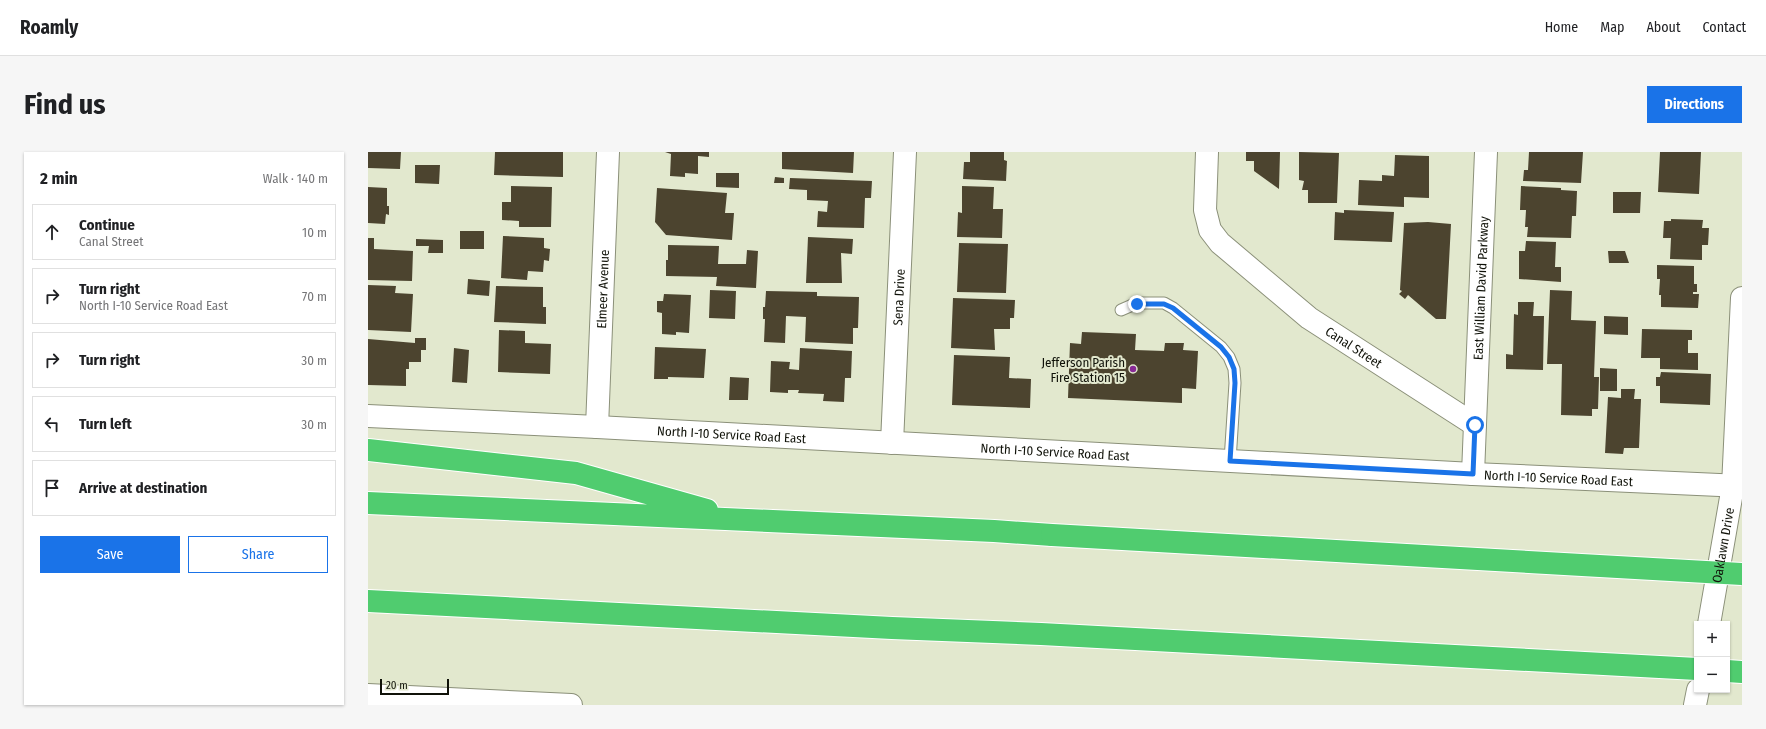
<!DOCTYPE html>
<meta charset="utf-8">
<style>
:root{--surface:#fff;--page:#f6f6f6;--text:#202124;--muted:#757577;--line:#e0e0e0;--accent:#1a73e8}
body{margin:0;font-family:"Fira Sans Condensed",sans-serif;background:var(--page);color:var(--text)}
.controls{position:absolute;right:12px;bottom:12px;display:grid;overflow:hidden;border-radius:0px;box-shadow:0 1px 3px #0004}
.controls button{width:36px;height:36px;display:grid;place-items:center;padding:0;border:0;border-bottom:1px solid var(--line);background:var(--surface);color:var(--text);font:20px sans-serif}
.scale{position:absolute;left:12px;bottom:10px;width:69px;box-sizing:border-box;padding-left:4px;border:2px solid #101209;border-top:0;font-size:11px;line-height:14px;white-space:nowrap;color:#101209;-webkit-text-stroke:3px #e2e8ce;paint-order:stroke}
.stop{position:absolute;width:12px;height:12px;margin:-9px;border:3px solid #1a73e8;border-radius:50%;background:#fff}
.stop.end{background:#1a73e8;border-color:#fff;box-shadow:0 1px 4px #0008}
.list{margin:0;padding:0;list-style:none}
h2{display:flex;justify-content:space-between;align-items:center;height:52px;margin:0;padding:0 16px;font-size:17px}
h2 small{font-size:13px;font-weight:400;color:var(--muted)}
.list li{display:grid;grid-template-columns:26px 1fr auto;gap:12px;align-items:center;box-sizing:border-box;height:56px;margin:0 8px 8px;padding:0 8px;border:1px solid var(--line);border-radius:0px}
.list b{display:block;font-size:15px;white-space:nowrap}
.list p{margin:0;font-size:13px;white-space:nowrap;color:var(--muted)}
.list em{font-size:13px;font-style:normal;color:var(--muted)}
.actions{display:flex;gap:8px;padding:12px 16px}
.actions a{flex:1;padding:9px 0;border:1px solid var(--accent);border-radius:0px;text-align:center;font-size:14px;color:var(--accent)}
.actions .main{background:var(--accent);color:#fff}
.icon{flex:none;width:22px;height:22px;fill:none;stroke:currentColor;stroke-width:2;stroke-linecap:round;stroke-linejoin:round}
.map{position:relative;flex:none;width:1374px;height:553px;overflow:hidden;border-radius:0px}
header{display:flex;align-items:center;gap:24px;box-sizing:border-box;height:56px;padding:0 20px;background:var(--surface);border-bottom:1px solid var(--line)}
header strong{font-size:19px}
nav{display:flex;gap:22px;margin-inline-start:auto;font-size:14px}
.intro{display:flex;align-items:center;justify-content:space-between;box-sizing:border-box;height:96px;padding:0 24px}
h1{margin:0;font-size:28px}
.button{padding:10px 18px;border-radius:0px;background:var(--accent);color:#fff;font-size:14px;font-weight:700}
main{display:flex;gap:24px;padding:0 24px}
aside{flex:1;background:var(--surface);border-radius:0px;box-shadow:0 1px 3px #0004}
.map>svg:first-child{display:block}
.building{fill:#4c442f}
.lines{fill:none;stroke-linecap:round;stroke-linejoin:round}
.service-casing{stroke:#8b9079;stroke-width:13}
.minor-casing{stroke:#8b9079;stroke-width:24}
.tertiary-casing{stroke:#8b9079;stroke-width:24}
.motorway-casing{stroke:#fff;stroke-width:24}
.service{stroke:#fff;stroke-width:11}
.minor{stroke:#fff;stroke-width:22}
.tertiary{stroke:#fff;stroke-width:22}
.motorway{stroke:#50cc6f;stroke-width:22}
.motorway-bridge-casing{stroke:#fff;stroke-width:24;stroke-linecap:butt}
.motorway-bridge{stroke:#50cc6f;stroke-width:22}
.route{stroke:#1a73e8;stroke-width:5}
.poi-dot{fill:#882a95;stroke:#e2e8ce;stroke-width:1.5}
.labels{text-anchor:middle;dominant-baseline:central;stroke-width:4;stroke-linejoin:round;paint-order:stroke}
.street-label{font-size:13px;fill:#101209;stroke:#e2e8ce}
.poi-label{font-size:13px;fill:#101209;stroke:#e2e8ce;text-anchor:end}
</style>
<header>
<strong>Roamly</strong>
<nav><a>Home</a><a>Map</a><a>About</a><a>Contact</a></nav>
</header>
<div class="intro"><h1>Find us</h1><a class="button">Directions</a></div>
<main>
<aside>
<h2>2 min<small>Walk · 140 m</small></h2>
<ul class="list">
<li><svg class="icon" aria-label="ahead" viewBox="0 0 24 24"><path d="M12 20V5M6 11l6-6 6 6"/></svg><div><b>Continue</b><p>Canal Street</p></div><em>10 m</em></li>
<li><svg class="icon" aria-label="right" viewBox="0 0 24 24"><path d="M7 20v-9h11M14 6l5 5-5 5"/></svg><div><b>Turn right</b><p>North I-10 Service Road East</p></div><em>70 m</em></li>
<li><svg class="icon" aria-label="right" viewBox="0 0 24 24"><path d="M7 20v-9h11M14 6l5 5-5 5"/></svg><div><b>Turn right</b></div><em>30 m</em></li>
<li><svg class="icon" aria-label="left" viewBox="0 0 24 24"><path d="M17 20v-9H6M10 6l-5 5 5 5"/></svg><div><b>Turn left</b></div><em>30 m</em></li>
<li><svg class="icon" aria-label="arrive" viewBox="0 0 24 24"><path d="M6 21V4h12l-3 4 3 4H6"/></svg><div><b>Arrive at destination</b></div></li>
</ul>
<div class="actions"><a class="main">Save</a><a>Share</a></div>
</aside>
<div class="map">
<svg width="1374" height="553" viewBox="0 0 1374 553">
<rect width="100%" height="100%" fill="#e2e8ce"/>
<path class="building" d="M0,0h33l-1,17 -32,-1z
M127,0h68v25l-69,-2z
M297,0h44v5l-11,-1v18l-13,-1v4l-15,-1 1,-22z
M414,0h72l-1,21 -71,-4z
M602,0h34v8l3,1 -1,20 -43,-2 1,-17h6z
M878,0h34l-1,37 -25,-18v-10h-8z
M931,0l40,1 -2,50h-29v-13h-6l2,-9 -5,-1z
M1161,0h54l-2,31 -58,-2 1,-11h4z
M1292,0h41l-2,42 -41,-2z
M1027,3l34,1v42l-25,-1v10l-46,-2 1,-25 23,1v-6l12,1z
M47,13h25l-1,19 -24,-1z
M348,21h23v15l-23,-1z
M407,25l9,1v5h-10z
M422,26l82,3 -1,17h-6l-1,30 -47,-1 1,-16 9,1 1,-11 -21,-1v-10l-18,-1z
M143,34l41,1 -1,40h-32v-6l-17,-1v-18h9z
M594,34l32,1 -1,22h10l-1,29 -45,-1 1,-25 4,1z
M1153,34l40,2v2l16,1 -1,25h-4l-1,22 -44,-1 1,-10h-3l1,-17h-6z
M0,35l19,1v18h2v9l-3,-1 -1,10 -17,-1z
M289,36l70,5 -2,20h9l-2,27 -66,-5 -11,-13z
M1245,40h28l-1,21h-27z
M976,58l50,2 -2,30 -58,-2 1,-28 9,1z
M1303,67l32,1 -1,8h7l-1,17h-6v15l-32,-1 1,-21h-8l1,-17h7z
M1060,70l23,2 -5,95h-10l-28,-24 -3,4 -6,-5 3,-3 -2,-1 4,-67z
M92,79h24v18h-24z
M135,84l41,2v10l6,1 -1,12 -5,-1 -1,12 -15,-1 -1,9 -26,-2z
M440,85l45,2 -1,15 -11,-1 1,30h-36z
M0,86h6v11l39,2 -1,30 -44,-1z
M48,87l27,1v13h-15l1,-7h-13z
M1158,89l30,1 -1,25h6v15l-42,-3v-28h6z
M591,91l49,1 -2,49 -49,-1z
M300,93l51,1 -1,18h28l1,-14 11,1 -2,37 -40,-2 1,-9 -51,-1v-16h2z
M1240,99h17l4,12h-20z
M1289,113l37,1v18h3v8h-4v2h6l-1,14 -37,-1v-12h-2l1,-16h-3z
M100,127l22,2 -1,15 -22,-2z
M0,133l28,1 -1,7 18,1 -2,38 -43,-2z
M128,134l47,1v20h3v17l-52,-2z
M342,138l26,1 -1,28 -26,-1z
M1182,138l22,1 -1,29 25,1 -2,56h5l-1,32h-6v7l-31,-1 1,-51h-15z
M398,139l51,1v4l42,1 -1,31h-5v16l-48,-2 1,-25 -20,-1 -1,27 -21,-1 1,-23h-2v-12h2z
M296,142l27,1 -2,38 -13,-1v3l-14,-1v-21l-5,-1v-11h6z
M585,146l62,2 -1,18h-4v11h-16l1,21 -44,-2z
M1150,150h16l-1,14h11l-1,54 -37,-1v-15l7,1 1,-41 4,1z
M1236,164l24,1v18l-24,-1z
M1274,177l50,1v10h-4v13h10v17l-38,-1v-11h-19z
M131,178l26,1v12l26,1 -1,30 -52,-2z
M714,180l54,2 -1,16 29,1 1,-8h19l-1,7 15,1 -2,38 -14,-1v15l-114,-5 2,-55 11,1z
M47,186h11v12h-5v12h-12v7h-3v17l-38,-1v-46l47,4z
M287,195l51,2 -2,29 -36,-1v2h-14z
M86,196l15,2 -2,33 -15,-1z
M432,196l52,3 -1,27h-6l-1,24 -21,-1 1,-7 -26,-1 1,-3h-11v3l-18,-1 1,-31 19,1 -1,7 10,1z
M586,203l56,2 -1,21 22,1 -1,29 -78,-3z
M1232,216l17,1v22h-17z
M1293,220l50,2 -1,31 -50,-2v-17h-4v-9h4z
M362,225l19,1 -1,22h-19z
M1253,237h14l-1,10h7l-2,49h-15l-1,6 -18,-1 3,-56 13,1z"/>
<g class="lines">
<g class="service-casing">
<path id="service" d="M753,158l16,-7h27l9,5 48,39 8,10 5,12 1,14 -5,78"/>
</g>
<g class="minor-casing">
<g id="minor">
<path id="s1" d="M839,0l-2,58 5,20 10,13 89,75 166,107"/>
<path id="s2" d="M229,275l11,-275"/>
<path id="s3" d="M524,291l13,-291"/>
<path id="s4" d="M1105,322l13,-322"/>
</g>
</g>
<g class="tertiary-casing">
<g id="tertiary">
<path id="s5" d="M0,264l229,11 876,47 269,12"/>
<path id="s6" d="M1341,472l24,-138 9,-188"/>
<path d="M0,543l203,10"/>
<path d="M1327,553l3,-15"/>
</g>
</g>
<g class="motorway-casing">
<path id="motorway" d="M0,298l208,23 131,37
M0,351l626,28 58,4
M0,449l524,27 149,6 656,35
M1359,519l15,1"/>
</g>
<use href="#service" class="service"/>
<use href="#minor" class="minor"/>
<use href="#tertiary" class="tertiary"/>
<use href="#motorway" class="motorway"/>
<g class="motorway-bridge-casing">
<path id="motorway-bridge" d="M684,383l690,39"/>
</g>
<use href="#motorway-bridge" class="motorway-bridge"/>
</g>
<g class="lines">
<path class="route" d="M769,152h27l9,4 48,39 8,10 5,12 1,14 -5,78 243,13 2,-49"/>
</g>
<circle class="poi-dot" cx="765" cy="217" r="4"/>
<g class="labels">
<g class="street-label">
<text stroke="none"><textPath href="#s4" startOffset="186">East William David Parkway</textPath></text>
<text stroke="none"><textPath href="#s2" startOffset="138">Elmeer Avenue</textPath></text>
<text stroke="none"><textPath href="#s3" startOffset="146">Sena Drive</textPath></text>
<text stroke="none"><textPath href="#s1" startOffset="265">Canal Street</textPath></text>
<text stroke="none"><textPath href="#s5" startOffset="364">North I-10 Service Road East</textPath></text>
<text stroke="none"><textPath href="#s5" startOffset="688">North I-10 Service Road East</textPath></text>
<text stroke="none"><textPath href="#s5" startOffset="1192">North I-10 Service Road East</textPath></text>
<text stroke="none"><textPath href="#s6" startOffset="80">Oaklawn Drive</textPath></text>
</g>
<g class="poi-label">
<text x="757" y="210">Jefferson Parish<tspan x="757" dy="15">Fire Station 15</tspan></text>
</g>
</g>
</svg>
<div class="controls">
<button>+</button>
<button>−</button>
</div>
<div class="scale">20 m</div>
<div class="stop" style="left:1107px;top:273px"></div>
<div class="stop end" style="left:769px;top:152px"></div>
</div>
</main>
